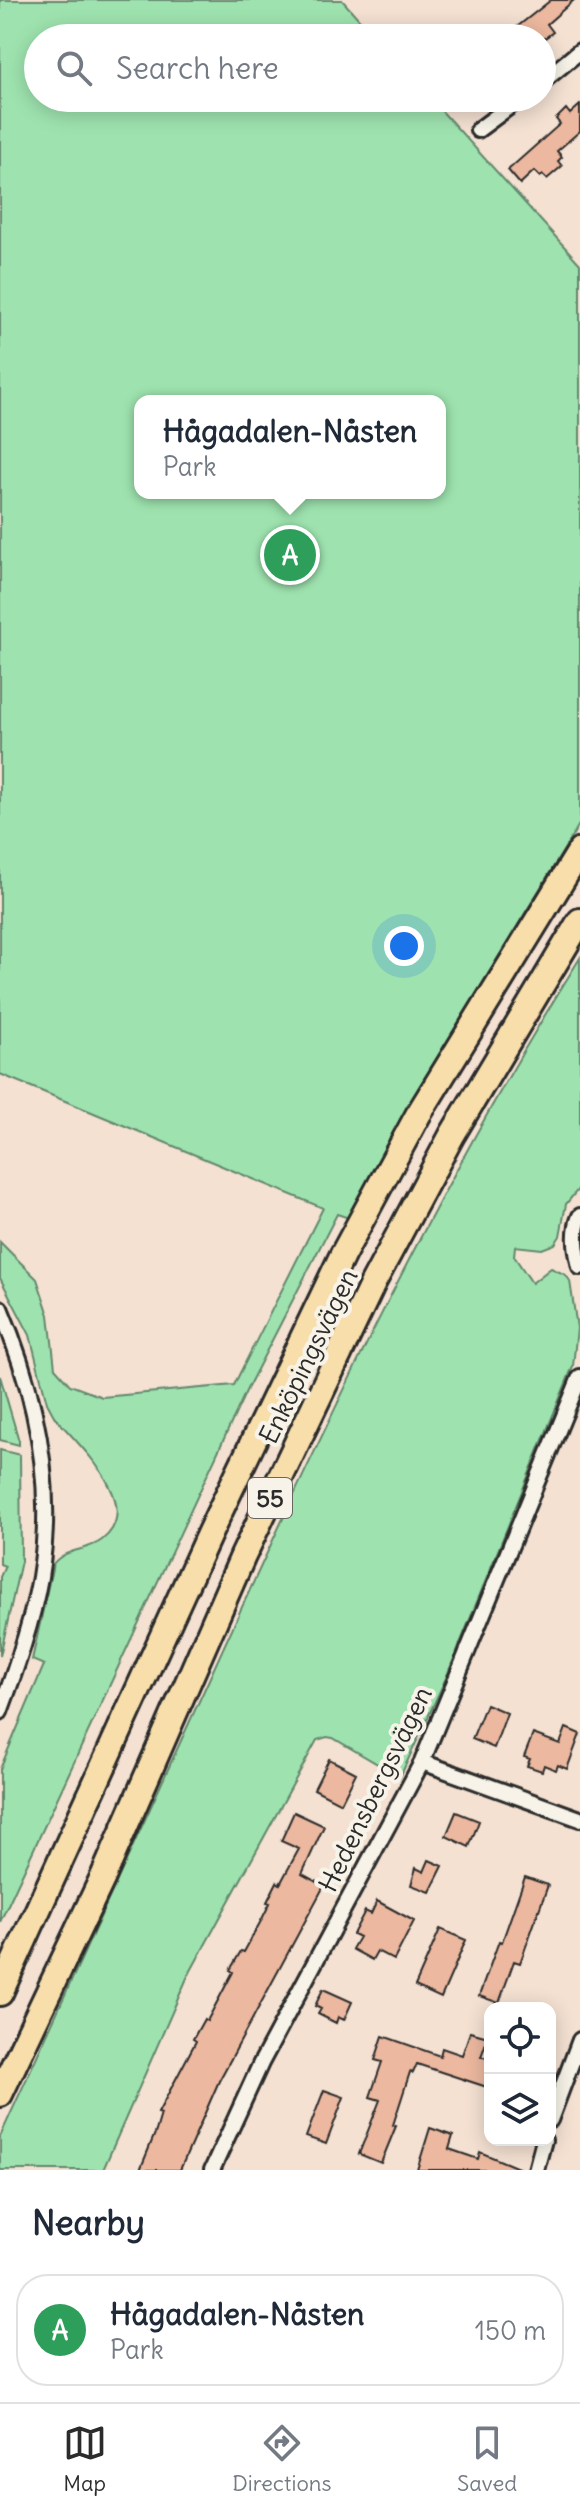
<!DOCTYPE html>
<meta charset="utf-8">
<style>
:root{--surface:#fff;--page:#f2f2f3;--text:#1f2937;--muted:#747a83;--line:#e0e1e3;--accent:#2b2b2b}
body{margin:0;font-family:Delius,sans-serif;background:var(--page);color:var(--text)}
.controls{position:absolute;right:24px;bottom:24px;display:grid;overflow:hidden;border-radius:16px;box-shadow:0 4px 20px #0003}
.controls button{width:72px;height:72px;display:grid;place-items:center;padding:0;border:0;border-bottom:2px solid var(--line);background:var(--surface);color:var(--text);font:40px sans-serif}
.you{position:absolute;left:404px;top:946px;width:28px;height:28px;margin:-20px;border:6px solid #fff;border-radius:50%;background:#1a73e8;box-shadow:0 0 0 12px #1a73e833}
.badge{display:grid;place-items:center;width:52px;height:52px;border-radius:50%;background:var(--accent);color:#fff;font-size:26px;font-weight:700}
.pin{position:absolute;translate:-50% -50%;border:4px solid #fff;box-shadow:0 2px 8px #0006}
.popup{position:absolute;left:134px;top:395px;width:312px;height:104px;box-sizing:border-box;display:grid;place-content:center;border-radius:16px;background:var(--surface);filter:drop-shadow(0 2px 6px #0005);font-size:26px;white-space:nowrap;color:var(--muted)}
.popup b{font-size:30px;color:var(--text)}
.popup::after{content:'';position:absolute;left:50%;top:100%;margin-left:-16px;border:16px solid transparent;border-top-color:var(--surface)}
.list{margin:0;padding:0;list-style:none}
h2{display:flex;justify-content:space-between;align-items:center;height:104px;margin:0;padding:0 32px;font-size:34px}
h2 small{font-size:26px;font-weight:400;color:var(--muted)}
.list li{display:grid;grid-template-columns:52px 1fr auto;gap:24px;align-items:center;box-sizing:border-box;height:112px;margin:0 16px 16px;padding:0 16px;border:2px solid var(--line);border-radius:32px}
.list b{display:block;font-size:30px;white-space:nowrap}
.list p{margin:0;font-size:26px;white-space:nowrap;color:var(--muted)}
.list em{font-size:26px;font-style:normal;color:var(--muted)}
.icon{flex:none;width:44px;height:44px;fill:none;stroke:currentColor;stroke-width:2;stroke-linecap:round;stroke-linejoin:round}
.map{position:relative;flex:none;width:580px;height:2170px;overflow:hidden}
.search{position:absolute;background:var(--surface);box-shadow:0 4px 20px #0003;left:24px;right:24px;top:24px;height:88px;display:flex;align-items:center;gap:20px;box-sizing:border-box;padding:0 28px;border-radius:44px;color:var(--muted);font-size:30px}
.sheet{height:232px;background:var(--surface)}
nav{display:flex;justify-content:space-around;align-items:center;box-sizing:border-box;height:112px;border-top:2px solid var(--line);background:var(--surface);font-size:22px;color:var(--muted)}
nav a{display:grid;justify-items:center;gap:4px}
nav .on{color:var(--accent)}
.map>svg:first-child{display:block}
.green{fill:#9ee3af;stroke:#64876d;stroke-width:2;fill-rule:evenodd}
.building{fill:#ecb89f;stroke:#2b2b2b;stroke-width:2}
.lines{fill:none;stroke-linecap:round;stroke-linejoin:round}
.minor-casing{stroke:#2b2b2b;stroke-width:20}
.primary-casing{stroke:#2b2b2b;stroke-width:30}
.minor{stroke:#f7f3e8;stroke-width:14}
.primary{stroke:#f8deab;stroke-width:24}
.labels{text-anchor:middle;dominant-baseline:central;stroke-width:8;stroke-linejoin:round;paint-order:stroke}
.shield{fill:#f7f3e8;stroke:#686764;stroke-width:2}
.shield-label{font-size:24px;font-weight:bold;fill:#2b2b2b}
.street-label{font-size:26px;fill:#2b2b2b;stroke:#f7f3e8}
</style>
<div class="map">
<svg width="580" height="2170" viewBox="0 0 580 2170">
<rect width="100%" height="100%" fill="#f4e1d2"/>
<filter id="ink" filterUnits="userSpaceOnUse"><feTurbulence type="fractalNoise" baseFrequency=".0125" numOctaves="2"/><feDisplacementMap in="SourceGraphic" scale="16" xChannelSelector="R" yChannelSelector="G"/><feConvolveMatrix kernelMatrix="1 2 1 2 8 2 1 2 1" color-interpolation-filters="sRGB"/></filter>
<g filter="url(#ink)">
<path class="green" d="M0,0h342l34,38h-338v60h392l150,166v559l-92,151 -139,244 -12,-4 -90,175 -247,533v-153l44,-104 -12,-5 21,-96c14,-17 33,-12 49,-24 45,-35 -25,-96 -48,-124l-7,-13 -17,-68 -30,-57v-36l37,37 12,36 6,53 15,17 32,12 132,-12 89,-177 -323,-134zM140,401h300v92h-300z
M580,958v229l-14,17 -6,32 -5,8 -13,5 -27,-3 -1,10 18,27 19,-15 15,7 4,6 7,47 -4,38 -127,312 -46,99 -67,-39 -6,-1 -10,3 -130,238 -84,192h-103v-33c68,-151 137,-301 206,-451 113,-249 228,-496 374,-728z
M0,1376l19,65v4l-19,-5z
M0,1450l20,5 1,106 -21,95v-79l5,-11 -5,-2z"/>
<path class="building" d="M551,0h23l-27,24 6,8 -8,6h-42z
M580,105v26l-23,20 5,6 -4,4 4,5 -15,13 -4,-4 -3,2 -6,-6 -14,13 -12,-14 52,-46 -4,-5 10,-10 4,5z
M486,1704l21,9 -13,35 -22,-9z
M566,1728l14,6 -13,35 -9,-4 -2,5 -12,-5 -2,6 -15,-5 3,-7 -6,-2 9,-23 27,10z
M329,1759l27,14 -15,30 -27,-14z
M294,1812l30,14 -22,48 22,12 -105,195 -39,89h-40l16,-39 5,-17 -3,-1 38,-72 -3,-2 11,-20 3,2 26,-49 -3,-2 11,-19 3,1 18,-33 8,-16 -3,-1 10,-20 3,2 19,-35 -18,-8z
M456,1812l23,9 -10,26 -23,-11z
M429,1860l14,6 -13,26 -19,-7 5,-17 8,4z
M525,1877l23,8 -28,78 -6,-2 -15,42 -20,-7 20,-55 3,1z
M377,1901l37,20 -20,39 -17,-9 -5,9 -20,-11 7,-12 -6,-3 12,-23 6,3z
M440,1929l26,11 -25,58 -26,-12z
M323,1989l29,13 -8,18 -6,-3 -2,6 -18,-9 3,-5 -6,-3z
M470,2032l18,5 -7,20 9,1v30l-73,-24 -4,9 -3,-1 -17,53 3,1 -15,37 -22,-9 21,-54 -10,-3 12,-35 -7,-2 8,-24 57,20 2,-8 20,7z
M324,2090l20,7 -18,47 -20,-7z
M430,2128l23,8 -4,13 29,10 2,-7 43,18h-106z"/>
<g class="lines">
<g class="minor-casing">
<path id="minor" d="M542,82l38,-31
M478,130l43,-32
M580,1216c-7,16 -4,34 0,51
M0,1308c36,85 55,177 40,269 -8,46 -24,92 -40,135
M422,1762l158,57
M550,2120l30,-80
M212,2170l49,-107 161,-301 158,-385
M536,2170l8,-30"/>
</g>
<g class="primary-casing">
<path id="primary" d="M0,1993l210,-461 133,-278 75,-139 162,-264
M0,2094l103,-217 140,-321 130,-273 79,-148 128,-214"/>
</g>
<use href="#minor" class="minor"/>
<use href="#primary" class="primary"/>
</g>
</g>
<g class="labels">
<rect class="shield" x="248" y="1478" width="44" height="40" rx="6"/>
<g class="shield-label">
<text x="270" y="1498">55</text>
</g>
<g class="street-label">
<text transform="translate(308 1356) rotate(-64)">Enköpingsvägen</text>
<text transform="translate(375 1789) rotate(-64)">Hedensbergsvägen</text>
</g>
</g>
</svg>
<div class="controls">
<button><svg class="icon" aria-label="locate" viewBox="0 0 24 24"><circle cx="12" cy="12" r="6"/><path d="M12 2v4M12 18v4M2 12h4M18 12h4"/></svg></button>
<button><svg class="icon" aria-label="layers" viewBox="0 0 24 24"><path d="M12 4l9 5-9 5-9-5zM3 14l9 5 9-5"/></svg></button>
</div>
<div class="you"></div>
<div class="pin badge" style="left:290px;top:555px;background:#2e9e5b">A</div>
<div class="popup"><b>Hågadalen-Nåsten</b>Park</div>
<div class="search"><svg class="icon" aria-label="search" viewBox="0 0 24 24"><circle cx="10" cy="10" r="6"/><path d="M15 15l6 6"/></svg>Search here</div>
</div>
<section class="sheet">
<h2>Nearby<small></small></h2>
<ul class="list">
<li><span class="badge" style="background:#2e9e5b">A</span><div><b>Hågadalen-Nåsten</b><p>Park</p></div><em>150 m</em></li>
</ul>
</section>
<nav>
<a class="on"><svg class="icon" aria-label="map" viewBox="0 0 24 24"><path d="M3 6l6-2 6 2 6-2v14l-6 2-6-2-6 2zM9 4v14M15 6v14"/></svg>Map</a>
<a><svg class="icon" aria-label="directions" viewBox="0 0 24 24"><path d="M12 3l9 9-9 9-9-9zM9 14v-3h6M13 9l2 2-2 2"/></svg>Directions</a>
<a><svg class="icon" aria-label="saved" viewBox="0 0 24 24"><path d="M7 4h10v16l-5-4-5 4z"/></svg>Saved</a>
</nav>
